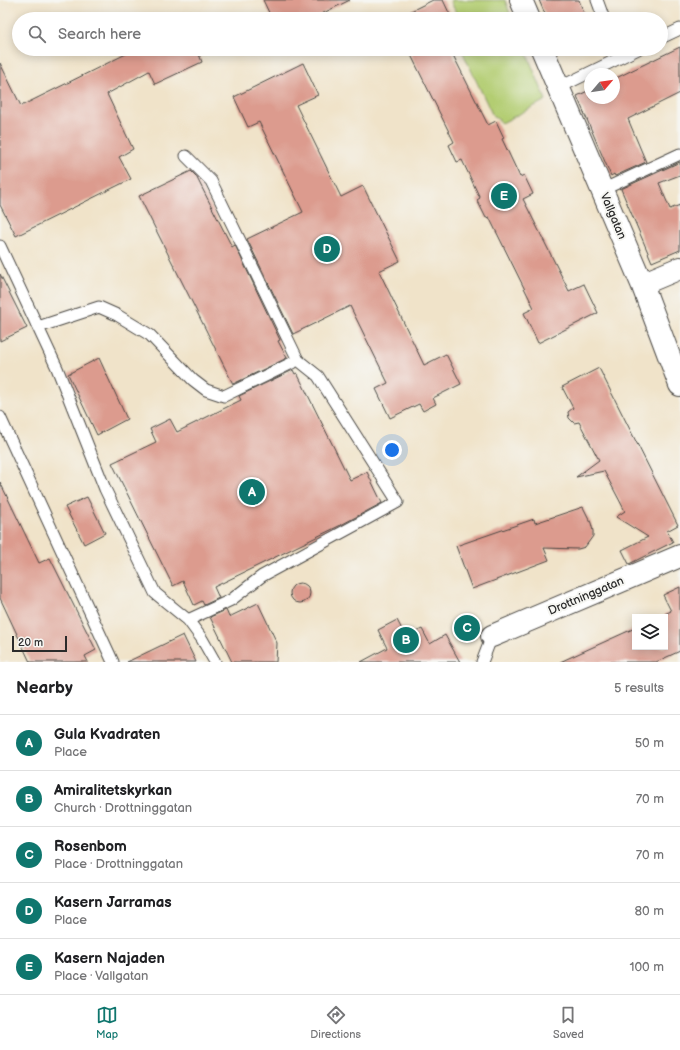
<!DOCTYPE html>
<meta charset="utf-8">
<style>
:root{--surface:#fff;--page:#f2f2f2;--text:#202124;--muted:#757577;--line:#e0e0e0;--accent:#0f766e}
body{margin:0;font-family:"Balsamiq Sans",sans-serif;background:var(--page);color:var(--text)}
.controls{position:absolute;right:12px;bottom:12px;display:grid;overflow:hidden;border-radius:0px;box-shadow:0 2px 10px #0003}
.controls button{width:36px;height:36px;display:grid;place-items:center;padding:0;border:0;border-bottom:1px solid var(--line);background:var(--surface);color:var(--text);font:20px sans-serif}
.compass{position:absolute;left:584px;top:68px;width:36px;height:36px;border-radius:50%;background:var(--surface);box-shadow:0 2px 10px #0003;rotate:61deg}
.scale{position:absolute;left:12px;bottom:10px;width:55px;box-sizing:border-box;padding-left:4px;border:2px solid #2b2b2b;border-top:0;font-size:11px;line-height:14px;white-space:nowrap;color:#2b2b2b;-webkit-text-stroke:3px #f6f6f2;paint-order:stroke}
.you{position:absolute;left:392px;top:450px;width:14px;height:14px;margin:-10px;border:3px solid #fff;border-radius:50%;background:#1a73e8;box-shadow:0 0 0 6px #1a73e833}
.badge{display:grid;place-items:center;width:26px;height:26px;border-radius:50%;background:var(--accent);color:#fff;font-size:13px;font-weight:700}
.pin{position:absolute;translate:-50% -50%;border:2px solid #fff;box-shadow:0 1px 4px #0006}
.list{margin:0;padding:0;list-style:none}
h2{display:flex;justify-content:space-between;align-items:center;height:52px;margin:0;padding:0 16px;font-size:17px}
h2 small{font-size:13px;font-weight:400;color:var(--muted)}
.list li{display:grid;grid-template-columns:26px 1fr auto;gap:12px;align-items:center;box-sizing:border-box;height:56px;padding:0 16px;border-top:1px solid var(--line)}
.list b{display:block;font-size:15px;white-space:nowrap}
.list p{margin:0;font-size:13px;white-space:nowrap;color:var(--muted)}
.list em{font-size:13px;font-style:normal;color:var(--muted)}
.icon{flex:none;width:22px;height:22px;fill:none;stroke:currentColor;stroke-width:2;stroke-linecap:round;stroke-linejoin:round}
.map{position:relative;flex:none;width:680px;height:662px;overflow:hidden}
.search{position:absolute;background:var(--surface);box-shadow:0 2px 10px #0003;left:12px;right:12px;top:12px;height:44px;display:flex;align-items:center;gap:10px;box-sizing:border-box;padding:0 14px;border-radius:22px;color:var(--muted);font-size:15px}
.sheet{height:332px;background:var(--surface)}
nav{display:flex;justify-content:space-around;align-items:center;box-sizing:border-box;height:56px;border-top:1px solid var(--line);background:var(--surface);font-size:11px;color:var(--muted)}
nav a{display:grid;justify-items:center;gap:2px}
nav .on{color:var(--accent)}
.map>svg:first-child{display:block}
.green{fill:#b3cd72;stroke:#6f7c4e}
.building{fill:#dc9b8e}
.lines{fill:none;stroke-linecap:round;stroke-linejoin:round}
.lane-casing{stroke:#494743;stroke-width:13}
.street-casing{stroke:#494743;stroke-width:24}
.lane{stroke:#fff;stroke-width:11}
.street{stroke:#fff;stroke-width:22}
.labels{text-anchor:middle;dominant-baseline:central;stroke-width:4;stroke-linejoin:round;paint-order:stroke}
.street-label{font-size:12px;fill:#2b2b2b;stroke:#f6f6f2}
</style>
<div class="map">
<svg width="680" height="662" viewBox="0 0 680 662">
<rect width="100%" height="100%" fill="#f6f6f2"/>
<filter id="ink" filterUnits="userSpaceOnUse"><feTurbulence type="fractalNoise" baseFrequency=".025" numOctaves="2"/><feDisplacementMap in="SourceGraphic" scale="8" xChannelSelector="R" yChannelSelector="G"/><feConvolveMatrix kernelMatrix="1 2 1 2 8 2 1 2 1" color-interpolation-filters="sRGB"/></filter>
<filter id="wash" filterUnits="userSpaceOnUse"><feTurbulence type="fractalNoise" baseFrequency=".012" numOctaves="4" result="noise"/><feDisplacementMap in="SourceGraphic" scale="16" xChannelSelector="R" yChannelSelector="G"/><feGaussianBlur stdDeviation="0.9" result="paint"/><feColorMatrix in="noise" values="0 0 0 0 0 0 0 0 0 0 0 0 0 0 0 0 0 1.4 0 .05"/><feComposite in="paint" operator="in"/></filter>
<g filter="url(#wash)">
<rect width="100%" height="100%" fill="#f0e3c9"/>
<path class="green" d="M450,0h55l7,19h-53z
M463,49h62l21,51 -44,23 -10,-9 -29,-61z"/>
<g id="blocks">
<path class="building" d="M263,0h87l-39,19h-39z
M433,0h10l9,19h-57z
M539,0h40l7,19h-39z
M680,47v46l-52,26 18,43 -31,14 -1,-2 -3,2 -34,-80 13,-6v8h24v-19z
M136,49h61l5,13 -47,22 -6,-13 -42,23 26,55 -14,8 12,22 -115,57 -16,-31v-142l21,43z
M408,49h42l38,76 8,-4 8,17 -2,1 18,38 4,-2 9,19 -10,5 46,92 15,-7 14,29 -60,30 -14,-30 10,-5 -45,-91 -3,1 -9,-18 3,-2 -18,-38 -5,2 -8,-17 5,-3z
M303,63l15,32 -22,10 45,92 22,-11 37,75 -21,10 45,94 22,-11 15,30 -28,14 3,6 -13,7 -4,-7 -29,14 -14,-29 12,-6 -38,-77 -57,28 -46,-95 56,-27 -44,-90 -11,5 -14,-30z
M680,162v13l-21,8 11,26 10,-4v45l-28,12 -31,-73z
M191,171l5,5 36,71 3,-2 45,95 -2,1 9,17 -54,26 -94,-188z
M0,274l27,54 -27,13z
M99,358l28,61 -30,16 -29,-61z
M599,368l79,157 -11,6 6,11 -44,22 -7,-14 26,-13 -32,-20 9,-6 -21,-40 -28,6 23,-17 -20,-38 -5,1 -5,-5 -1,-6 5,-4 -11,-21z
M293,370l2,4 2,-1 53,107 17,-8 15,31 -41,22 -127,62 5,11 -15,7 -2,-4 -8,4 -11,-24 -10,5 -61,-123 44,-21 -6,-13 20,-10 7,13 64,-32 -2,-4z
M0,482l39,81 11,-5 46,92 -11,6 3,6h-58l-30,-64z
M87,497l18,36 -21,11 -19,-37z
M583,507l8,16 2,8v5l-8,11 -7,2 -34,-1 5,12 -77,29 -16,-43 78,-27 1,4z
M290 593a10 10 0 1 1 20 0a10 10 0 1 1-20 0Z
M680,587v64l-24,11h-96l75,-34v19h30v-33l6,-3 -8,-16z
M258,603l19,40 -1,19h-44l-22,-45 16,-7 3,7z
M397,620l9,17 16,-8 8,15 15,-9 15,27h-99l26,-14 -9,-18z
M183,635l13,27h-69z"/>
</g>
</g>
<g filter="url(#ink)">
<use href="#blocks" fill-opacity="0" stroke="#494743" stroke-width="1"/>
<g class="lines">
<g class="lane-casing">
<path id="lane" d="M597,0l7,19
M661,38l19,-9
M558,88l80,-39
M602,190l78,-36
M0,246l57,122 48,121 50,104 33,27 14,19 13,23
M38,327l61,-20 18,8 33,20 43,45 13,10 18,6 74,-36 -87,-179 -25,-25
M0,417l113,245
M188,620l43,-20 31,-24 136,-74 -80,-126 -20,-16
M482,662l10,-26"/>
</g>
<g class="street-casing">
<path id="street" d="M521,0l8,19
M542,49l100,235 38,101
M642,284l38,-16
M492,636l188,-80"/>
</g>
<use href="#lane" class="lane"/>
<use href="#street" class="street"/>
</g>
</g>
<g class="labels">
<g class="street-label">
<text transform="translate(613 216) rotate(67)">Vallgatan</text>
<text transform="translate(586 596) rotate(-23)">Drottninggatan</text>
</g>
</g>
</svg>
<div class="controls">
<button><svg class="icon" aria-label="layers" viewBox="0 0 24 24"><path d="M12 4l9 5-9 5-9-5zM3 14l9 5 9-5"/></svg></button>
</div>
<svg class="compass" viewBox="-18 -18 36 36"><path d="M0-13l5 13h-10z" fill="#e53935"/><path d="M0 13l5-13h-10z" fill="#757577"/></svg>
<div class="scale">20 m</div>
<div class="you"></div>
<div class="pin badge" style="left:252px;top:492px">A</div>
<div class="pin badge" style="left:406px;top:640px">B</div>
<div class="pin badge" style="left:467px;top:628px">C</div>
<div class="pin badge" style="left:327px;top:249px">D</div>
<div class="pin badge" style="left:504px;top:196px">E</div>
<div class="search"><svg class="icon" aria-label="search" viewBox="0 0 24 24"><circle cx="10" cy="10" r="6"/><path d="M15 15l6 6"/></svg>Search here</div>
</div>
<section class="sheet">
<h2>Nearby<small>5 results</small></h2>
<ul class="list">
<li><span class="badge">A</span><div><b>Gula Kvadraten</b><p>Place</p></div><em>50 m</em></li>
<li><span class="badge">B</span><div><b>Amiralitetskyrkan</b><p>Church · Drottninggatan</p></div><em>70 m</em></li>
<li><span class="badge">C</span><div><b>Rosenbom</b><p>Place · Drottninggatan</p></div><em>70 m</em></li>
<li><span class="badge">D</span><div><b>Kasern Jarramas</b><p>Place</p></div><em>80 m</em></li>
<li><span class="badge">E</span><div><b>Kasern Najaden</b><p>Place · Vallgatan</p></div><em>100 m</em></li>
</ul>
</section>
<nav>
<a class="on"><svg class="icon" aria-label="map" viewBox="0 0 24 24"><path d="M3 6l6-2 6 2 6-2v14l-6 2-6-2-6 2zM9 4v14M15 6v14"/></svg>Map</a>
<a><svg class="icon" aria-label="directions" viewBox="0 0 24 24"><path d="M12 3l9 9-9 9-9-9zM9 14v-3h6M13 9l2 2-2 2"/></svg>Directions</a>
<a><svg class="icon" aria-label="saved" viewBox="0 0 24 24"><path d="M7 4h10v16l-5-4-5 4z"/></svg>Saved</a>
</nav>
